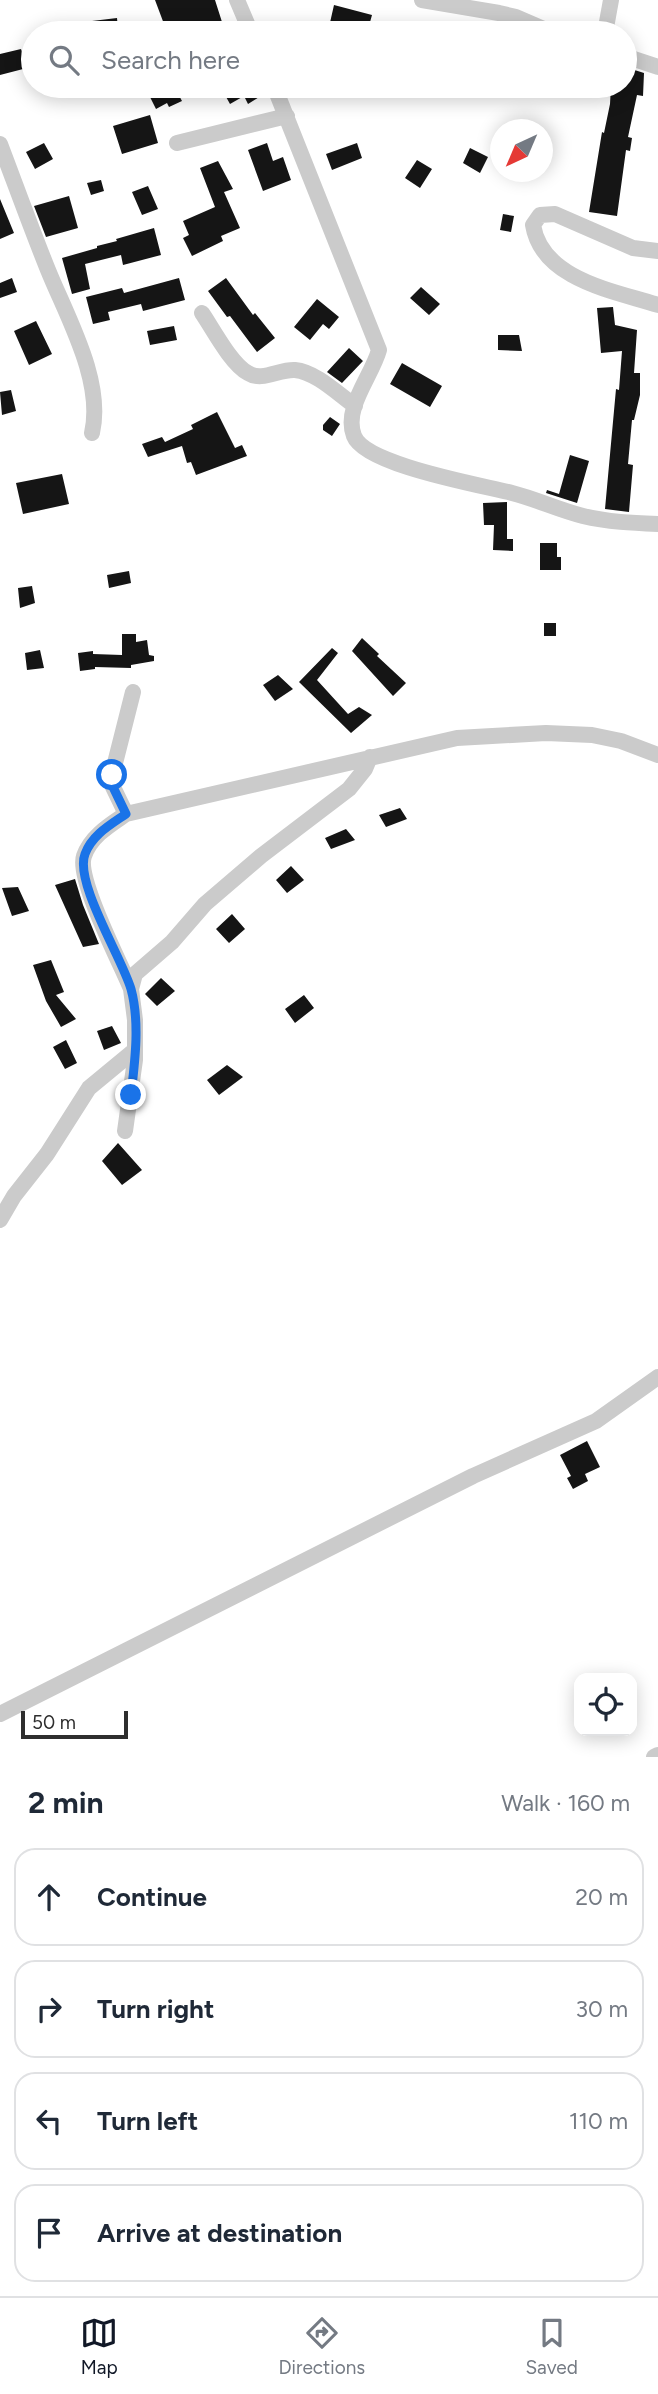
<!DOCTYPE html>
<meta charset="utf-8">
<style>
:root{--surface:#fff;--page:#f2f2f3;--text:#1f2937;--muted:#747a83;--line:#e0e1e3;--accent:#111827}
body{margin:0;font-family:Figtree,sans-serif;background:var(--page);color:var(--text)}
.controls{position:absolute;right:21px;bottom:21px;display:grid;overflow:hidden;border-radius:14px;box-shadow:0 4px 18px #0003}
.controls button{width:63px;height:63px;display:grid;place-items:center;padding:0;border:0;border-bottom:2px solid var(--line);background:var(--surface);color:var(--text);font:35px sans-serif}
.compass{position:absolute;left:490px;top:119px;width:63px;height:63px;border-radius:50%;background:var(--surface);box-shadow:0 4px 18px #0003;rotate:224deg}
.scale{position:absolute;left:21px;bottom:18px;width:107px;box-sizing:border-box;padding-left:7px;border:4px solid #2e2e2e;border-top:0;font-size:19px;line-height:24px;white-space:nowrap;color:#2e2e2e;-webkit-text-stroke:5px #fff;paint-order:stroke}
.stop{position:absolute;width:21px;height:21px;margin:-16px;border:5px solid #1a73e8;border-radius:50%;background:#fff}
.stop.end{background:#1a73e8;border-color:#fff;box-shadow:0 2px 7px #0008}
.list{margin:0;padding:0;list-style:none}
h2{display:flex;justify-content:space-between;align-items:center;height:91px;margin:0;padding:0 28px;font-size:30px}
h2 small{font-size:23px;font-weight:400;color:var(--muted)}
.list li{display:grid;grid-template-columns:46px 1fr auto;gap:21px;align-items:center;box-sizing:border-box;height:98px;margin:0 14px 14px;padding:0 14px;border:2px solid var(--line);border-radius:21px}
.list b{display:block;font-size:26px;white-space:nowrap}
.list em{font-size:23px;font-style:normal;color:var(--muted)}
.icon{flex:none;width:38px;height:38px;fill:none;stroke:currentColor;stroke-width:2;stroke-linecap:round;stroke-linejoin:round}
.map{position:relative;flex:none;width:658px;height:1757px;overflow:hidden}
.search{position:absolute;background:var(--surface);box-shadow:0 4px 18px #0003;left:21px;right:21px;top:21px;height:77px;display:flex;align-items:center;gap:18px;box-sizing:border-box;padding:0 24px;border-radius:38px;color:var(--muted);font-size:26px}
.sheet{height:539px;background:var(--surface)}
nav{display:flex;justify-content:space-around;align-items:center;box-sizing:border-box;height:98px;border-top:2px solid var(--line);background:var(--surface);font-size:19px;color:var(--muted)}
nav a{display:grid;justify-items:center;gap:4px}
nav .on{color:var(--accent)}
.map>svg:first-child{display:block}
.building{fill:#151515}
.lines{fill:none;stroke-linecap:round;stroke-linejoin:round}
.minor{stroke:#cbcbcb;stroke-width:16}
.route{stroke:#1a73e8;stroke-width:9}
</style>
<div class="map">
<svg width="658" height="1757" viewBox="0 0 658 1757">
<rect width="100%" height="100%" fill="#fff"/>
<path class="building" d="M155,0h60l7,22 -21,6 -3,-7 -31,11z
M334,5l38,10 -5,18h-14l-24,-6z
M117,18l1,11 -24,4 -2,-12z
M21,49l6,19 -27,7v-21z
M625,67l19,6 -1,23 -6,-1 -9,42 4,1 -2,13 -4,-1 -9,66 -28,-4 13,-80 2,1 6,-29 1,-18h14z
M157,86h17l8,15 -13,6 -2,-4 -11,6 -9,-18z
M220,86h42l-2,1 4,7 -16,10 -4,-8 -14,8z
M150,115l8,28 -36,11 -9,-28z
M44,143l9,16 -18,10 -9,-17z
M267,143l6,18 10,-4 8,23 -28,11 -15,-41z
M357,143l5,15 -30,12 -6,-16z
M470,148l18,9 -8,16 -17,-10z
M417,160l15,9 -12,19 -15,-10z
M218,161l15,28 -9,3 16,36 -19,8 2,5 -31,15 -9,-18 6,-3 -6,-14 32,-14 -15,-39z
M101,180l3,11 -13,4 -4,-12z
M148,186l10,23 -16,6 -10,-23z
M69,196l9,32 -32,9 -12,-31z
M0,199l14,34 -14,6z
M503,214l11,2 -3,16 -11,-2z
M154,228l7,27 -38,10 -2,-10 -36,9 5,25 -18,5 -10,-36 35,-10v-2l20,-5 -1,-2z
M12,278l5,14 -17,6v-15z
M179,278l6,22 -42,11 -2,-7 -33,8 2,8 -17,4 -7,-27 36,-9 2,5z
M226,278l27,37 2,-2 20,25 -18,14 -27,-36 -3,1 -19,-26z
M421,287l19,17 -11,11 -19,-17z
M317,299l22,18 -10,12 -6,-5 -13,16 -16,-13z
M613,307l2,18 22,5 -3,43h6v22l-6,25h-2l-4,44 5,1 -4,47 -24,-3 11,-120 3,1 3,-39 -21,2 -4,-45z
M36,321l16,33 -23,11 -15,-34z
M174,326l3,14 -27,5 -3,-14z
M498,335h21l3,16 -24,-1z
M349,348l14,13 -21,22 -15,-11z
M402,363l40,23 -12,21 -40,-23z
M11,390l5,21 -14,4 -2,-23z
M217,412l18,36 7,-3 5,11 -51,19 -5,-13 -4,1 -5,-17 -34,11 -6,-13 20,-7 3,5 28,-13 -2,-4z
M330,417l10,7 -8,12 -9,-6v-5z
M570,455l19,6 -12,42 -31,-10 1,-3 12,4z
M62,474l7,30 -46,10 -7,-31z
M507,502v37h6v12l-20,-1 1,-25h-10l-1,-22z
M540,543h17v14h4v13h-21z
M129,571l2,12 -22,5 -2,-13z
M32,586l3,17 -15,5 -2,-20z
M544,623h12v13h-12z
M122,634h14v8l11,-2 2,15 5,1v5l-23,4v3l-36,-1v2l-15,2 -2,-18 15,-2v3l29,1z
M362,638l17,16 -2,2 29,27 -13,13 -41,-45z
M332,648l6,5 -21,27 31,34 11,-7 13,8 -21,18 -52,-51z
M40,650l4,18 -17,2 -2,-17z
M278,675l15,14 -18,12 -12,-16z
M400,808l7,11 -21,8 -7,-12z
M346,829l9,11 -24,9 -6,-11z
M291,866l13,14 -17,13 -11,-13z
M75,879l8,26 16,39 -16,3 -28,-62z
M18,887l11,24 -17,5 -10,-28z
M232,914l13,15 -16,14 -13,-14z
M51,960l13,32 -8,3 20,24 -15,8 -15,-26 -13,-36z
M161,978l14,13 -18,15 -12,-12z
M304,995l10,13 -19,15 -10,-14z
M112,1026l9,17 -17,7 -7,-19z
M66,1040l11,23 -12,6 -12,-22z
M227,1065l16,12 -24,18 -12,-15z
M118,1143l24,27 -20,15 -20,-24z
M587,1441l13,26 -15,7 3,7 -15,8 -6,-11 4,-2 -11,-21z"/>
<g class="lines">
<path class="minor" d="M237,0l14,33
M422,0l77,13 17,4 37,16
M605,33l6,-33
M625,56l33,11
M274,86l105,264c-7,26 -36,58 -25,86 11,29 127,49 158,57 24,6 47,17 71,23 25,6 50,7 75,8
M177,143l110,-27
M0,144c16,42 31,84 48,126 19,47 56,111 44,163
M658,251l-25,-3 -78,-34 -15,1 -7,10c9,55 82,66 125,80
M202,313c11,16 29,51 46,60 14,9 31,-4 47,-3 21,2 43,24 60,36
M126,814l-13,-27 -1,-12 21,-83
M131,989c-10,-25 -55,-111 -47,-133 7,-20 26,-31 42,-42l331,-76 89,-5 46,2 29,6 37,14
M125,1131l10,-71v-40l-4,-31 4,-15 37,-32 33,-38 56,-48 88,-67 16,-20 5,-12
M0,1220l14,-24 33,-42 42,-66 46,-38
M0,1714l473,-238 123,-55 62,-44
M654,1757l4,-2"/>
</g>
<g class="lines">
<path class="route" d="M112,775l1,12 13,27c-16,11 -34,21 -41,40 -11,28 37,104 46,135 9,33 4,72 0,106"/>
</g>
</svg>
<div class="controls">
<button><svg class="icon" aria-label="locate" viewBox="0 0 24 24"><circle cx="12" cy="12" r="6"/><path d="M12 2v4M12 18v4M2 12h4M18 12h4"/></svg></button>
</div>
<svg class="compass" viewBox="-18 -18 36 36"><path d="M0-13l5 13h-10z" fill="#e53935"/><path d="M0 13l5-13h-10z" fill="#747a83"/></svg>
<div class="scale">50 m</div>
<div class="stop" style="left:112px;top:775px"></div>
<div class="stop end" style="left:131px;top:1095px"></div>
<div class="search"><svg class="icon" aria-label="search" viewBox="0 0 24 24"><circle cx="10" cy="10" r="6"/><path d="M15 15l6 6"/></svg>Search here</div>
</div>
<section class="sheet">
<h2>2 min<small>Walk · 160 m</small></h2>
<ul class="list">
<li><svg class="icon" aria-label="ahead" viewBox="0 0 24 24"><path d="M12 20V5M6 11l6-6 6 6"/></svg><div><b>Continue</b></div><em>20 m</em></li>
<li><svg class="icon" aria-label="right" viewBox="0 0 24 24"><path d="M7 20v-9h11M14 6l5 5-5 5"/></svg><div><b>Turn right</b></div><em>30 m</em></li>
<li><svg class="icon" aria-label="left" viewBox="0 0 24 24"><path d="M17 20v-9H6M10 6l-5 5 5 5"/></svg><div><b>Turn left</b></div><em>110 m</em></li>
<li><svg class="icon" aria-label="arrive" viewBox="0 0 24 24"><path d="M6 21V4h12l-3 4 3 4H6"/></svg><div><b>Arrive at destination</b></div></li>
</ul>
</section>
<nav>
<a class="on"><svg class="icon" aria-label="map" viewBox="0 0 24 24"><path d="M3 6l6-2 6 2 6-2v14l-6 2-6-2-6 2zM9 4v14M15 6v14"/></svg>Map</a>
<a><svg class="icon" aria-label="directions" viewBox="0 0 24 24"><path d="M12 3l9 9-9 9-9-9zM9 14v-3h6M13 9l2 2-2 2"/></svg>Directions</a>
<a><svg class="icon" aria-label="saved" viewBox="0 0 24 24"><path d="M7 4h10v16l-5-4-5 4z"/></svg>Saved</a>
</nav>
